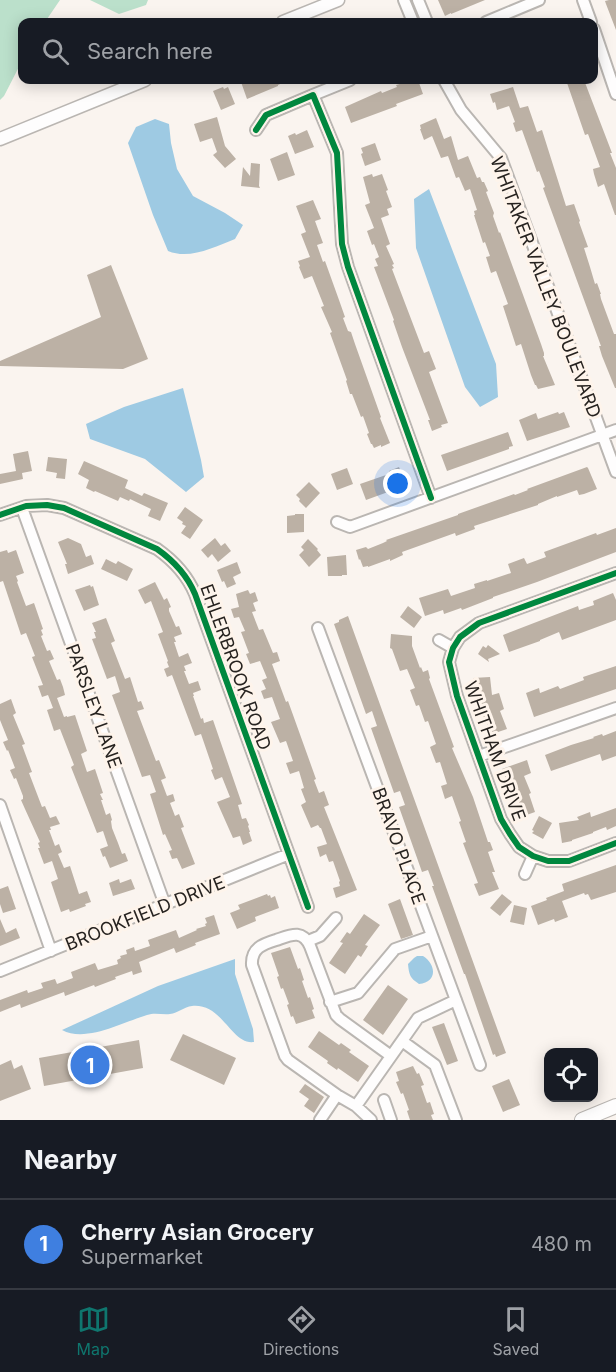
<!DOCTYPE html>
<style>
:root{--surface:#171b24;--page:#242831;--text:#f1f3f6;--muted:#9ea1a6;--line:#363941;--accent:#0f766e}
body{margin:0;font-family:Inter,sans-serif;background:var(--page);color:var(--text)}
.controls{position:absolute;right:18px;bottom:18px;display:grid;overflow:hidden;border-radius:12px;box-shadow:0 3px 15px #0003}
.controls button{width:54px;height:54px;display:grid;place-items:center;padding:0;border:0;border-bottom:2px solid var(--line);background:var(--surface);color:var(--text);font:30px sans-serif}
.you{position:absolute;left:398px;top:484px;width:21px;height:21px;margin:-15px;border:4px solid #fff;border-radius:50%;background:#1a73e8;box-shadow:0 0 0 9px #1a73e833}
.badge{display:grid;place-items:center;width:39px;height:39px;border-radius:50%;background:var(--accent);color:#fff;font-size:20px;font-weight:700}
.pin{position:absolute;translate:-50% -50%;border:3px solid #fff;box-shadow:0 2px 6px #0006}
.list{margin:0;padding:0;list-style:none}
h2{display:flex;justify-content:space-between;align-items:center;height:78px;margin:0;padding:0 24px;font-size:26px}
h2 small{font-size:20px;font-weight:400;color:var(--muted)}
.list li{display:grid;grid-template-columns:39px 1fr auto;gap:18px;align-items:center;box-sizing:border-box;height:90px;padding:0 24px;border-top:2px solid var(--line)}
.list b{display:block;font-size:22px;white-space:nowrap}
.list p{margin:0;font-size:20px;white-space:nowrap;color:var(--muted)}
.list em{font-size:20px;font-style:normal;color:var(--muted)}
.icon{flex:none;width:33px;height:33px;fill:none;stroke:currentColor;stroke-width:2;stroke-linecap:round;stroke-linejoin:round}
.map{position:relative;flex:none;width:616px;height:1120px;overflow:hidden}
.search{position:absolute;background:var(--surface);box-shadow:0 3px 15px #0003;left:18px;right:18px;top:18px;height:66px;display:flex;align-items:center;gap:15px;box-sizing:border-box;padding:0 21px;border-radius:12px;color:var(--muted);font-size:22px}
.sheet{height:168px;background:var(--surface)}
nav{display:flex;justify-content:space-around;align-items:center;box-sizing:border-box;height:84px;border-top:2px solid var(--line);background:var(--surface);font-size:16px;color:var(--muted)}
nav a{display:grid;justify-items:center;gap:3px}
nav .on{color:var(--accent)}
.map>svg:first-child{display:block}
.forest{fill:#bbe0cb}
.water{fill:#9ecae3}
.building{fill:#bcb1a5}
.lines{fill:none;stroke-linecap:round;stroke-linejoin:round}
.minor-casing{stroke:#bab6b2;stroke-width:14}
.tertiary-casing{stroke:#bab6b2;stroke-width:15}
.secondary-casing{stroke:#bab6b2;stroke-width:16}
.minor{stroke:#fefdfd;stroke-width:10}
.tertiary{stroke:#fefdfd;stroke-width:12}
.secondary{stroke:#fefdfd;stroke-width:14}
.cycleway-casing{stroke:#fef4eb;stroke-width:10}
.cycleway{stroke:#00873e;stroke-width:6}
.labels{text-anchor:middle;dominant-baseline:central;stroke-width:6;stroke-linejoin:round;paint-order:stroke}
.street-label{font-size:18px;fill:#272320;stroke:#fef4eb}
</style>
<div class="map">
<svg width="616" height="1120" viewBox="0 0 616 1120">
<rect width="100%" height="100%" fill="#faf4ef"/>
<path class="forest" d="M0,0h60l-15,22h-23v39l-18,35 -4,4z
M90,0h58l-2,5 -27,9z"/>
<path class="water" d="M155,119l14,5 2,19 6,26 16,27 32,17 18,12 -8,14c-21,8 -45,21 -67,12l-15,-36 -25,-72 8,-16z
M429,189l67,175 2,33 -18,10 -15,-20 -49,-139 -2,-49z
M183,388l18,72 3,17 -18,15 -41,-33 -55,-20 -4,-15 38,-17z
M417,956h6c13,8 15,26 -4,28 -9,-6 -10,-9 -11,-20l6,-6z
M235,959v15l18,55 1,13c-23,3 -31,-39 -62,-36 -8,1 -14,7 -22,8 -8,1 -15,-2 -23,1 -24,7 -61,28 -85,15l96,-44z"/>
<path class="building" d="M438,0h47l-34,14v-1l-6,3z
M609,0h7v30l-10,-26 -1,-3z
M248,80h41l-11,5v1l-31,13 -6,-17z
M414,80h4l5,14 -27,10 1,2 -46,17 -6,-16 36,-16 1,2 15,-6 -1,-2z
M566,80h18l28,73h-2l6,15v47h-1l-11,-31 -6,3 -4,-13 -1,-5 7,-2 -12,-33 -3,1z
M223,87l1,2 4,-2 7,17 -14,6 -8,-19z
M513,87l7,21 8,-2 9,26 5,-2 24,76 8,-2 6,17 -1,1 9,25 -4,1 6,19 5,17 2,-1 4,11h-1l1,5 13,35h2v54h-1l-13,-32 -3,-10h2l-58,-158 2,-1 -6,-16 -2,1 -15,-42 -6,2 -3,-9 2,-1 -6,-16 -12,4 -2,-8 -2,1 -3,-9z
M217,117l8,29 11,13 -11,9 -12,-13 4,-3 -5,-14 -12,4 -6,-18z
M436,118l8,21 7,-3 7,24 10,-4 9,22 3,-1 2,5h2l4,9 -2,1 8,21 -1,3 6,17 1,-1 41,112 3,9v3h-1l12,29 -17,4 -2,-4h-1l-4,-10 -10,-31 -5,2 -13,-40 5,-2 -12,-33 -5,2 -5,-16 4,-1 -5,-14 -2,1 -9,-28h1l-1,-4 3,-1 -7,-21 -5,2 -6,-14 -3,1 -8,-22 -7,2 -9,-22 -8,4 -4,-11h1l-1,-4z
M307,130l7,17 -19,7 -7,-18 7,-3 1,2z
M375,143l6,17 -16,6 -4,-12 2,-1 -2,-5z
M287,152l8,23 -17,6 -8,-22z
M251,163l9,1 -1,22 1,2 -19,-2 2,-19 7,9z
M372,174l1,3 9,-3 6,16 -2,1 6,16 -5,2 2,6 -8,3 9,26 -4,2 8,18 -2,1 2,3 -2,1 32,84 5,-2 7,18 -7,3 19,51 -7,2 1,2 -10,4 -4,-11h2l-28,-73 -9,-26 1,-1 -20,-53 4,-1 -3,-7 4,-2 -5,-13 -2,1 -5,-14 7,-3 -9,-23 5,-2 -7,-26z
M313,200l8,19 -6,2 8,22 -6,2 6,17 2,-1 14,39 6,17 -2,1 5,13 3,1 4,12 26,73 -1,1 10,25 -9,4v-2l-7,3 -2,-4h-1l-4,-10 2,-1 -6,-17 -2,1 -7,-18 -2,-5h-2l-4,-13 1,-1 -17,-47 2,-1 -11,-25 3,-1 -12,-30 -8,3 -5,-12 1,-1 -2,-5 12,-4 -9,-23 5,-2 -10,-26z
M111,265l37,94 -25,10 -123,-3v-5l101,-44 -14,-42z
M558,412l1,2 5,-2 6,15 -43,14 -8,-21 17,-7 2,6z
M508,432l5,14 -4,1v2l-62,22 -6,-16z
M28,451l4,20 -10,2 1,6 -23,5v-10l16,-3 -3,-17z
M48,457l19,2 -2,20 -9,-1 1,-5 -11,-2z
M84,461l44,19 -3,8 17,8 2,-3 24,10 -8,18 -12,-5 3,-7 -21,-10 -1,2 -9,-4 -2,4 -23,-10 -1,1 -8,-4 3,-8 -11,-6z
M399,467l6,15 -5,2 -1,4 -33,12 -6,-16 26,-9 3,-3v-1z
M587,467l1,1 9,21 -13,5 -5,1 -2,-5 -20,7v-1l-19,8v1l-64,21 1,3 -19,7 -1,-3 -53,19 1,3 -13,6v-2l-22,8v-1l-5,1 -3,-8 -1,1 -3,-10 10,-3 2,2 15,-6 4,-2 -1,-1 72,-25v-1l56,-20 1,1 13,-5 -1,-1z
M347,468l6,16 -16,6 -6,-16z
M309,482l11,11 -14,15 -7,-7 1,-2 -4,-4z
M185,507l18,13 -13,19 -9,-6 5,-7 -4,-2 1,-2 -6,-4z
M295,514h9v18l-17,1v-17l8,-1z
M616,528v24l-79,30 -44,15v1l-31,12 -1,-2 -17,6 -1,-4 -18,6 -6,-18 29,-9 3,7 24,-8 -1,-4 13,-4v1l24,-8 -3,-9 16,-6 3,6 19,-7 -2,-5 52,-19 1,2z
M68,538l13,6 5,13 5,-2 3,9 -26,10 -3,-10h2l-9,-22z
M215,538l6,8 4,-3 6,8 -13,11 -6,-8 -4,4 -7,-8z
M308,539l10,10 -1,1 4,5 -12,12 -10,-12 5,-5 -3,-3z
M7,550l1,3 8,-3 8,23 -8,3 2,5 -1,1 9,24 8,-3 9,26 -2,1 2,5 -2,1 6,15 3,-1 4,9 -5,2 8,19 3,-1 3,8 2,8 -8,3 7,19 3,-1v1l8,-2 12,36 -6,3 6,18 8,-3 8,24 -3,1 3,6h-2l5,15 4,-2 2,7 -1,1 1,7 6,15 4,11 3,-1 3,8 -18,7 -5,-12 -2,1 -3,-8 8,-3 -5,-15 -6,2 -26,-66 3,-2 -14,-36 -6,2 -7,-21 6,-2 -5,-13 -6,2 -4,-11 5,-1 -11,-28 3,-1 -9,-23 -5,2 -18,-54 -3,1v-30z
M346,555l1,20h-5v1h-14l-1,-19z
M106,559l10,5 2,-3 15,8 -6,12 -26,-12z
M237,562l4,11 -8,4 3,7 -9,4 -3,-7 -2,1 -5,-12z
M155,582l9,18 3,-2 4,9 -2,1v3l7,16 3,-1 3,8 -8,3 2,5h-2l5,15 9,-4 4,10 -8,3 2,5h-2l5,13 9,-3 3,9 -8,3 1,3h-1l8,23 2,-1 1,5 9,-3 29,84 -4,1 4,14 4,-1 3,7 -1,1 2,6h-1l3,9 -9,4 -3,-9 -7,2 -16,-36 13,-5 -8,-20 -7,3 -4,-10 2,-1 -12,-35 -6,2 -23,-61 -5,2 -3,-8 5,-2 -2,-5 1,-1 -10,-27 5,-2 -12,-31 -6,3 -7,-14z
M90,585l1,2 2,-1 6,19 -15,6 -9,-21z
M248,590l2,4 5,-2 3,9 -5,2 3,8 -4,1 7,18 4,-1 10,24 4,-1 3,9 -8,3 14,38 2,-1 28,78 -2,1 5,13 5,-2 5,14 -5,2 33,83 -21,8 -3,-10 7,-2 -1,-4 1,-1 -7,-20 -4,1 -3,-8 -6,3 -3,-10 10,-3 -6,-16h-1l-2,-3 -7,3 -10,-23 5,-3 -5,-13 3,-1 -5,-17 -9,3 -4,-11 7,-2 -7,-20 -6,2 -9,-21 9,-3 -8,-22 -8,2 -3,-8 5,-2 -4,-9 5,-2 -7,-17 -10,3 -4,-10 3,-1 -8,-21 4,-1 -6,-14 -5,1 -3,-9 8,-2 -3,-13z
M613,593l3,7v20l-54,20 -3,-8 -19,8v1l-31,11 -6,-17 75,-29 1,4 15,-5 -1,-4z
M408,606l14,11 -8,11 -14,-11z
M348,616l158,437 -10,4 -1,-3 -2,1 -28,-81h-1l-32,-88h2l-6,-16 -6,2 -23,-65 6,-2 -5,-14 -6,2 -23,-65 6,-2 -5,-15 -6,3 -32,-90 5,-2v-2z
M106,618l9,23 -4,2 14,36 5,-2 8,25 3,-1 3,8 -7,2 19,50 3,-1 7,18 -5,2 6,16 6,-2 2,7 -5,2 5,13 4,-2 5,13 -3,1 14,36 -13,5 -5,-11 -5,1 -3,-8 3,-1 -7,-16 -2,1 -13,-41 6,-2 -6,-17 -8,2 -30,-82 8,-3 -5,-16 -8,3 -15,-40 4,-1 -2,-6h2l-4,-9z
M391,634l21,2v10l8,22 1,-1 2,5 5,-2 2,8 -1,1 25,68 -2,1 21,49 15,45h2l3,8 -5,2 7,20h-3l7,17 -20,7 -5,-12 4,-1 -15,-40 3,-1 -7,-20 2,-1 -9,-25 -7,3 -4,-13 6,-2 -7,-22 -4,1 -6,-16 6,-3 -8,-23 -3,1 -6,-17 -3,1 -6,-16 5,-2 -8,-19 -7,2 -8,-22 -2,-1z
M488,645l12,9 -12,5 1,3 -11,-8 5,-8 3,2z
M616,666v23l-82,28 -8,-24 13,-5 1,5 18,-7 2,3 24,-9 -1,-3z
M490,677l2,18 7,-2 5,16 -4,2 7,18 -15,5 -9,-18 -3,-8 2,-1 -6,-15h-1l-2,-14z
M11,699l5,14 -3,2 12,29 -3,1 10,27 -3,1 13,34 3,-1 5,12 6,-2 4,8 -10,3 1,3h-2l6,16 4,-2 3,8 -4,2 6,14 6,-2 9,28 8,-3 4,11 -6,2 1,2 -16,6 -1,-3 -8,3 -10,-30 7,-3 -6,-18 -8,3 -6,-16h2l-2,-5 2,-1 -15,-33 -4,-9 2,-1v-3l-7,-18 -2,1 -4,-9 5,-2 -7,-18 -1,1 -4,-9 5,-2 -8,-20v-16z
M616,731v25l-14,5 -2,-7 -49,17 -6,-16 26,-10 23,-7 -1,-1 9,-3 1,2z
M527,760l4,13 -7,3 7,17 -2,1 6,18 -14,5 -19,-48z
M616,808v18l-9,4 -1,-3 -13,5v1l-21,7v1l-10,2 -3,-20 20,-3 -2,-3 13,-5 1,5z
M539,816l13,7 -9,16 -11,-6 2,-2 -2,-1z
M616,865v27l-25,8 -3,-6 -3,1 -1,-2 -22,8 6,16 -13,5 -1,-3 -16,6 -7,-19 16,-6 -1,-2 18,-7 -2,-7z
M119,879l1,4 11,-4 4,10 -22,7 -4,-13z
M8,886l8,23 -13,4 -3,-9v-15z
M267,894l1,2 2,-1 1,3 4,-2 4,12 -24,9 1,4 -19,8 -7,-16 10,-4 -2,-4z
M502,894l10,8 -12,14 -10,-8z
M400,899l13,36 -12,4 -13,-35z
M514,905l13,3 -3,17 -14,-3z
M364,914l16,11 -15,20 3,1 -7,11 -3,-2 -13,19 -16,-11 14,-20 -3,-1 7,-10 3,2z
M214,915l6,19 -25,9 1,2 -20,8 -2,-5 -35,14 3,10 -9,3 -1,-4 -17,6 1,2 -21,8 -1,-2 -29,11 -1,-4 -43,16 -1,-4 -20,8v-12l27,-10 1,3 15,-5 -2,-5 14,-4 2,5 16,-6 -2,-6 24,-9 3,7 20,-6 -1,-4 4,-2 -1,-2 7,-2 -1,-4 8,-3 1,4 15,-5 -2,-6 28,-10 3,8 18,-8 -1,-1 10,-3 -1,-2 2,-1 -2,-5z
M0,919l6,14 10,-5 4,10 -20,8z
M290,947l8,22 2,-1 4,12 -2,1 6,17 2,-1 4,12 -2,1 3,8 -19,6 -3,-8 -2,1 -4,-12 2,-1 -6,-16 -2,1 -4,-12 2,-1 -8,-23z
M388,985l20,14 -25,36 -20,-15z
M444,1023l14,38 -11,4 -15,-38z
M319,1031l20,14 2,-2 10,7 -2,2 20,14 -11,16 -20,-14 -1,2 -10,-7 1,-2 -20,-14z
M183,1034l53,24 -12,27 -54,-25z
M139,1040l4,28 -99,18 -5,-28z
M11,1060l3,9 8,-4 9,24 -31,12v-36z
M413,1066l4,8 2,-1 5,12 -3,1 6,17 3,-1 4,12 -3,1 2,5h-23l-3,-9 2,-1 -6,-17 -2,1 -5,-12 3,-1 -3,-9z
M509,1079l11,26 -17,7 -11,-26z
M305,1084l19,13 -10,16 -10,-7 5,-7 -10,-7z"/>
<g class="lines">
<g class="minor-casing">
<path id="minor" d="M404,0l9,22
M418,0l9,22
M583,0l8,22
M486,22l53,-22
M594,29l22,65
M444,80l17,30 40,48 115,314
M313,95l37,-15
M256,130l10,-15 47,-20 24,58 5,91 6,23 83,231
M22,508l143,397
M0,515l26,-9 21,-1 17,3 93,41c17,12 30,26 38,45l113,313
M337,522l13,5 266,-97
M616,573l-137,50 -19,14 -7,11 -4,14 8,34 44,123 9,15 9,13 14,9 15,5h21l47,-18
M318,628l162,437
M439,640l14,8
M479,756l137,-48
M0,805l51,146
M525,874l8,-18
M308,941l12,-5 16,-18
M0,971l289,-117
M330,1002l28,-9 37,-44 37,-13
M402,1041l33,24 21,55
M384,1100l7,20
M356,1106l62,-88 38,-18
M320,1120l17,-25
M371,1120l-15,-14 -19,-11 -49,-35 -3,-4 -33,-91c-1,-17 11,-21 24,-25 15,-5 26,-11 34,6l26,69 4,4 51,37"/>
</g>
<g class="tertiary-casing">
<path id="tertiary" d="M283,22l55,-22
M0,139l145,-59"/>
</g>
<g class="secondary-casing">
<path id="secondary" d="M582,1120l34,-14"/>
</g>
<use href="#minor" class="minor"/>
<use href="#tertiary" class="tertiary"/>
<use href="#secondary" class="secondary"/>
<g class="cycleway-casing">
<path id="cycleway" d="M256,130l10,-15 47,-20 24,58 5,91 6,23 83,231
M0,515l26,-9 21,-1 17,3 93,41c17,12 30,26 38,45l113,313
M616,573l-137,50 -19,14 -7,11 -4,14 8,34 44,123 9,15 9,13 14,9 15,5h21l47,-18"/>
</g>
<use href="#cycleway" class="cycleway"/>
</g>
<g class="labels">
<g class="street-label">
<text transform="translate(546 287) rotate(69)">WHITAKER VALLEY BOULEVARD</text>
<text transform="translate(236 667) rotate(70)">EHLERBROOK ROAD</text>
<text transform="translate(94 706) rotate(70)">PARSLEY LANE</text>
<text transform="translate(495 751) rotate(70)">WHITHAM DRIVE</text>
<text transform="translate(399 846) rotate(70)">BRAVO PLACE</text>
<text transform="translate(145 913) rotate(-22)">BROOKFIELD DRIVE</text>
</g>
</g>
</svg>
<div class="controls">
<button><svg class="icon" aria-label="locate" viewBox="0 0 24 24"><circle cx="12" cy="12" r="6"/><path d="M12 2v4M12 18v4M2 12h4M18 12h4"/></svg></button>
</div>
<div class="you"></div>
<div class="pin badge" style="left:90px;top:1065px;background:#3f7fe0">1</div>
<div class="search"><svg class="icon" aria-label="search" viewBox="0 0 24 24"><circle cx="10" cy="10" r="6"/><path d="M15 15l6 6"/></svg>Search here</div>
</div>
<section class="sheet">
<h2>Nearby<small></small></h2>
<ul class="list">
<li><span class="badge" style="background:#3f7fe0">1</span><div><b>Cherry Asian Grocery</b><p>Supermarket</p></div><em>480 m</em></li>
</ul>
</section>
<nav>
<a class="on"><svg class="icon" aria-label="map" viewBox="0 0 24 24"><path d="M3 6l6-2 6 2 6-2v14l-6 2-6-2-6 2zM9 4v14M15 6v14"/></svg>Map</a>
<a><svg class="icon" aria-label="directions" viewBox="0 0 24 24"><path d="M12 3l9 9-9 9-9-9zM9 14v-3h6M13 9l2 2-2 2"/></svg>Directions</a>
<a><svg class="icon" aria-label="saved" viewBox="0 0 24 24"><path d="M7 4h10v16l-5-4-5 4z"/></svg>Saved</a>
</nav>
